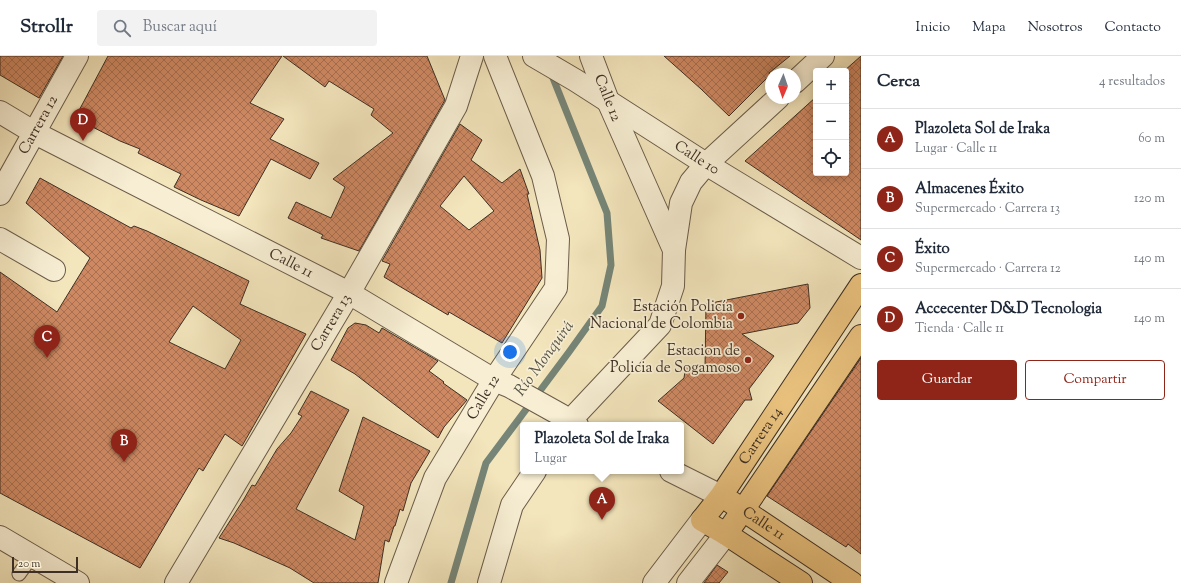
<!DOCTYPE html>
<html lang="es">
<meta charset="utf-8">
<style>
:root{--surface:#fff;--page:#f2f2f3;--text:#1f2937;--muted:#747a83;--line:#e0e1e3;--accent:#8f2418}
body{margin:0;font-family:"Sorts Mill Goudy",serif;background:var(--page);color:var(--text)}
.controls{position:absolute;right:12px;top:12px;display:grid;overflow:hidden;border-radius:4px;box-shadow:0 2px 10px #0003}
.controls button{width:36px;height:36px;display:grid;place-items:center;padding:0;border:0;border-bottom:1px solid var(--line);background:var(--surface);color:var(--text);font:20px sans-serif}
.compass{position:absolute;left:765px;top:12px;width:36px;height:36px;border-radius:50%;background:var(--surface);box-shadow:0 2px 10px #0003;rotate:182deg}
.scale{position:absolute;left:12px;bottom:10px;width:66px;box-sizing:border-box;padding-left:4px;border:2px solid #3e2f24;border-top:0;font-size:11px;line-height:14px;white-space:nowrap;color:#3e2f24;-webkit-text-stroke:3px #f7eed3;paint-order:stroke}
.you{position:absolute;left:510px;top:296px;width:14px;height:14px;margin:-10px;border:3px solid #fff;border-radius:50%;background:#1a73e8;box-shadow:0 0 0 6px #1a73e833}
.badge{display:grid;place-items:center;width:26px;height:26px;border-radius:50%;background:var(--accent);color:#fff;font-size:13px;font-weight:700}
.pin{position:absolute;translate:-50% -33px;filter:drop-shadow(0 1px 2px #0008)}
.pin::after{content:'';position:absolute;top:21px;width:14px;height:12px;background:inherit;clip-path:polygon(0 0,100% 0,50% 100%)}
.popup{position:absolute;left:520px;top:366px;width:164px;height:52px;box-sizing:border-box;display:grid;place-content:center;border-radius:4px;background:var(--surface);filter:drop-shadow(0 1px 3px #0005);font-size:13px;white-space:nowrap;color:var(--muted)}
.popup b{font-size:15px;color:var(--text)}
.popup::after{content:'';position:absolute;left:50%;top:100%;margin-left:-8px;border:8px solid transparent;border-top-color:var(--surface)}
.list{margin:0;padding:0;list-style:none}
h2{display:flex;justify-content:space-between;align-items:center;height:52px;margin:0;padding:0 16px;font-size:17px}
h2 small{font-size:13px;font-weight:400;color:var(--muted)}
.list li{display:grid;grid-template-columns:26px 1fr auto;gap:12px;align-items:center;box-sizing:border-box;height:60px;padding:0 16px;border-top:1px solid var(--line)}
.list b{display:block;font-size:15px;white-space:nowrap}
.list p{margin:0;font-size:13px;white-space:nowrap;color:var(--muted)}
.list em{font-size:13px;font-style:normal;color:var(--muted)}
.actions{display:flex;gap:8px;padding:12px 16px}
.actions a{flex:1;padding:9px 0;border:1px solid var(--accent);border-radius:4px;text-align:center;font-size:14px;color:var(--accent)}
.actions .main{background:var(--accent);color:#fff}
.icon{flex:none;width:22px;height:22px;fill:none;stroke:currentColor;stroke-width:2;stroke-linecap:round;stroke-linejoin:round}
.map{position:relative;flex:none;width:861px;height:527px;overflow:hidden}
header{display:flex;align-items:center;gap:24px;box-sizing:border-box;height:56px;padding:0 20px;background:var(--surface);border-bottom:1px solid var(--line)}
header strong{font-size:19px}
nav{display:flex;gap:22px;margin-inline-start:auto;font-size:14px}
.search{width:280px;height:36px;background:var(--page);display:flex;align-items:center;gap:10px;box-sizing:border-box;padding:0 14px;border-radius:4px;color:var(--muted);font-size:15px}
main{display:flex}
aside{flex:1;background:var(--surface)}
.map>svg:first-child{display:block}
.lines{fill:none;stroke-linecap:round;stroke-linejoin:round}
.stream{stroke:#768577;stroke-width:7}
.building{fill:url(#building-cross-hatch);stroke:#3e2f24;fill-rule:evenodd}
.service-casing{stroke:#6b5c4a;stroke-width:15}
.minor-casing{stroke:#6b5c4a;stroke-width:24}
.tertiary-casing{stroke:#6b5c4a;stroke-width:24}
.primary-casing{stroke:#3e2f24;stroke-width:24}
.service{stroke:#f7eed3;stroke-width:13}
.minor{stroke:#f7eed3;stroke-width:22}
.tertiary{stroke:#f7eed3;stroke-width:22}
.primary{stroke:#eac27e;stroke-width:22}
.poi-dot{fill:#8f2418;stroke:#f7eed3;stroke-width:1.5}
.labels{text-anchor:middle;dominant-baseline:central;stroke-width:3.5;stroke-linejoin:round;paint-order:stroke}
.street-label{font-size:15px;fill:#3e2f24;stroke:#f7eed3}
.poi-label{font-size:15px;fill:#3e2f24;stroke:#f7eed3;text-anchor:end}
.water-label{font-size:16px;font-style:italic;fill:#555346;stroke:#f7eed3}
</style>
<header>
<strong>Strollr</strong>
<div class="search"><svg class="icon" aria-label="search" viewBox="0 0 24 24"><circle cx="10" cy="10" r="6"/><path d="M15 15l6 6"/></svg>Buscar aquí</div>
<nav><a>Inicio</a><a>Mapa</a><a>Nosotros</a><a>Contacto</a></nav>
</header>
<main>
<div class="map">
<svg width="861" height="527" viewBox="0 0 861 527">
<defs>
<pattern id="building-cross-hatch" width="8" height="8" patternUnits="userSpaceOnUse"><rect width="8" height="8" fill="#ce8963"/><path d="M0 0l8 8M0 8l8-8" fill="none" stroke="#a97051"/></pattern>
</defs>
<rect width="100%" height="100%" fill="#f3e5bc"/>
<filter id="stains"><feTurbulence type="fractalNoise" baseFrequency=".005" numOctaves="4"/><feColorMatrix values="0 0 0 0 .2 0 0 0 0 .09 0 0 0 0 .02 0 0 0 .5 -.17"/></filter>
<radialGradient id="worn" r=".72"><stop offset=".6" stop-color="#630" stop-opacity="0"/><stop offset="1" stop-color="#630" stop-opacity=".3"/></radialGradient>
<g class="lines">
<path class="stream" d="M451,527l35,-120 83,-111 33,-46 9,-41 -4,-52 -56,-140"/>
</g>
<path class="building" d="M0,0h63l-24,42 -39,-23z
M108,0h174l-32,47 34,16 -14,20 49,24 -9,16 -39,-20 -32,57 -38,-16 -27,-13 7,-13 -43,-21 2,-4 -20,-8 -45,-23z
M283,0h144l18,44 -86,151 -38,-13 2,-3 -35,-17 8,-16 35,16 14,-31 -12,-8 60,-46 -22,-18 3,-6 -45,-28 -4,6z
M664,0h126l-21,17 1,2 -41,41 -28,-27z
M861,0v184l-116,-79 71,-64v76h30v-102h-2z
M460,68l22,16 -11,20 31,23 18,-14 9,25h-2l13,56 2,28 -40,65 -53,-31 -1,3 -64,-38 6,-13 -8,-3zM464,120l30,35 -25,19 -29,-24z
M40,122l91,50 3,-2 13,5 102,50 -9,23 66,30 -64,112 -17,-12 -22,37 -4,-3 -59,100 -140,-75v-221l57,40 33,-54 -64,-55zM193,250l48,34 -16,29 -56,-27z
M808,228l2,24 -12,15 -56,11 32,22 -25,33 3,11h-7l-32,44 -55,-43 26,-23 2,-13 19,3 1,-64z
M355,267l11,2 13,8 3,-5 56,33 -9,10 15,11 -1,1 24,17 -23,27 -6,11 -83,-64 -24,-14 17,-32z
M861,302v196l-13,-10 -2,3 -79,-51z
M311,335l38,19 -53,99 59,31 9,-34 -25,-15 24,-74 67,34 -19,32 -8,28 -3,-2 -5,17h-1l-5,16 -4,-2 -7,43h-64l-24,-15 -56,-25 -15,-5 25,-39 8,-14 3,1 22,-37 14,-16 11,-17 -4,-2z
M717,509l11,7 -9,11h-15z"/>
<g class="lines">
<g class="service-casing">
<path id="service" d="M19,518l13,-18"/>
</g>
<g class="minor-casing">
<g id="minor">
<path id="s1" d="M534,0l41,24 131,84 155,94"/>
<path d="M795,26l28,-26"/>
<path d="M706,108l72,-66"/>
<path d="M0,183l54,31"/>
<path id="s2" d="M176,527l173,-290 107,-187 16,-50"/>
</g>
</g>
<g class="tertiary-casing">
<g id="tertiary">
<path id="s3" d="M0,56l35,21 314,160 145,87 15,6 52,29 7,6 9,4"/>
<path id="s4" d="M0,138l77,-138"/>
<path d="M674,194l7,-47 10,-21 15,-18"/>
<path d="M566,369l94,-100 13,-39 1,-36 -66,-149 -17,-45"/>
<path d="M671,415l50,25"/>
<path d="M0,481l78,46"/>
<path id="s5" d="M396,527l39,-105 59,-98 62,-92 2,-49 -15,-63 -48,-120"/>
<path d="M489,527l23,-78 23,-34"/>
<path d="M654,527l48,-63"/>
<path d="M688,527l38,-49"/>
</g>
</g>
<g class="primary-casing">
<g id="primary">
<path id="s6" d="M731,446l121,81"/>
<path d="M726,478l17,-24 118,-174"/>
<path id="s7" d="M801,527l-75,-49 -24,-14 19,-24 140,-211"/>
</g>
</g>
<use href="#service" class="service"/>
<use href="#minor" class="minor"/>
<use href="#tertiary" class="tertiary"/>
<use href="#primary" class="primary"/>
</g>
<g class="poi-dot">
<circle cx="741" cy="260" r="4"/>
<circle cx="748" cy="304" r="4"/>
</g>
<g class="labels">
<g class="street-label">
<text transform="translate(607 42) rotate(68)">Calle 12</text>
<text stroke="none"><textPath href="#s4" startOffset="79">Carrera 12</textPath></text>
<text stroke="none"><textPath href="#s1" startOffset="192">Calle 10</textPath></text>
<text stroke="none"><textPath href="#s3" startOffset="328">Calle 11</textPath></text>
<text stroke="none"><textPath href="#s2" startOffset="303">Carrera 13</textPath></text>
<text stroke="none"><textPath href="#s5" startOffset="206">Calle 12</textPath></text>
<text stroke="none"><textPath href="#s7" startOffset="220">Carrera 14</textPath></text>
<text stroke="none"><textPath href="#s6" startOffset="39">Calle 11</textPath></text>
</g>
<g class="poi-label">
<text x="733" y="251">Estación Policía<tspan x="733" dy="17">Nacional de Colombia</tspan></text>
<text x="740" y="295">Estacion de<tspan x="740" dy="17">Policia de Sogamoso</tspan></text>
</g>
<g class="water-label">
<text transform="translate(545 303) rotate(-54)">Río Monquirá</text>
</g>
</g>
<rect width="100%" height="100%" filter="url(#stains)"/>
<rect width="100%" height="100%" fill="url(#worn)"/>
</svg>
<div class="controls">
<button>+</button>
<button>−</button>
<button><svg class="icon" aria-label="locate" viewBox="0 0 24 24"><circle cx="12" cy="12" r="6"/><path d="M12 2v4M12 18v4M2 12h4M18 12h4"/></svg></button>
</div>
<svg class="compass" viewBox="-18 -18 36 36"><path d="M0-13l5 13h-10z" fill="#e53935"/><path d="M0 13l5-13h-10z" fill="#747a83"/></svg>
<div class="scale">20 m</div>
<div class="you"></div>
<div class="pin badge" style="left:602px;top:464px">A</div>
<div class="popup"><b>Plazoleta Sol de Iraka</b>Lugar</div>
<div class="pin badge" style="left:124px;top:406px">B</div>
<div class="pin badge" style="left:47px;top:302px">C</div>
<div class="pin badge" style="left:83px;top:85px">D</div>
</div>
<aside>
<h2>Cerca<small>4 resultados</small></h2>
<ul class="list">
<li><span class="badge">A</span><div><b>Plazoleta Sol de Iraka</b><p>Lugar · Calle 11</p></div><em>60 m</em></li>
<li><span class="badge">B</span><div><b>Almacenes Éxito</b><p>Supermercado · Carrera 13</p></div><em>120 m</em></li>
<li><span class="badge">C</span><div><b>Éxito</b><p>Supermercado · Carrera 12</p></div><em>140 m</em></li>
<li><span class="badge">D</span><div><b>Accecenter D&amp;D Tecnologia</b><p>Tienda · Calle 11</p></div><em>140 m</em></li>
</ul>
<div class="actions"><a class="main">Guardar</a><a>Compartir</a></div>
</aside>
</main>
